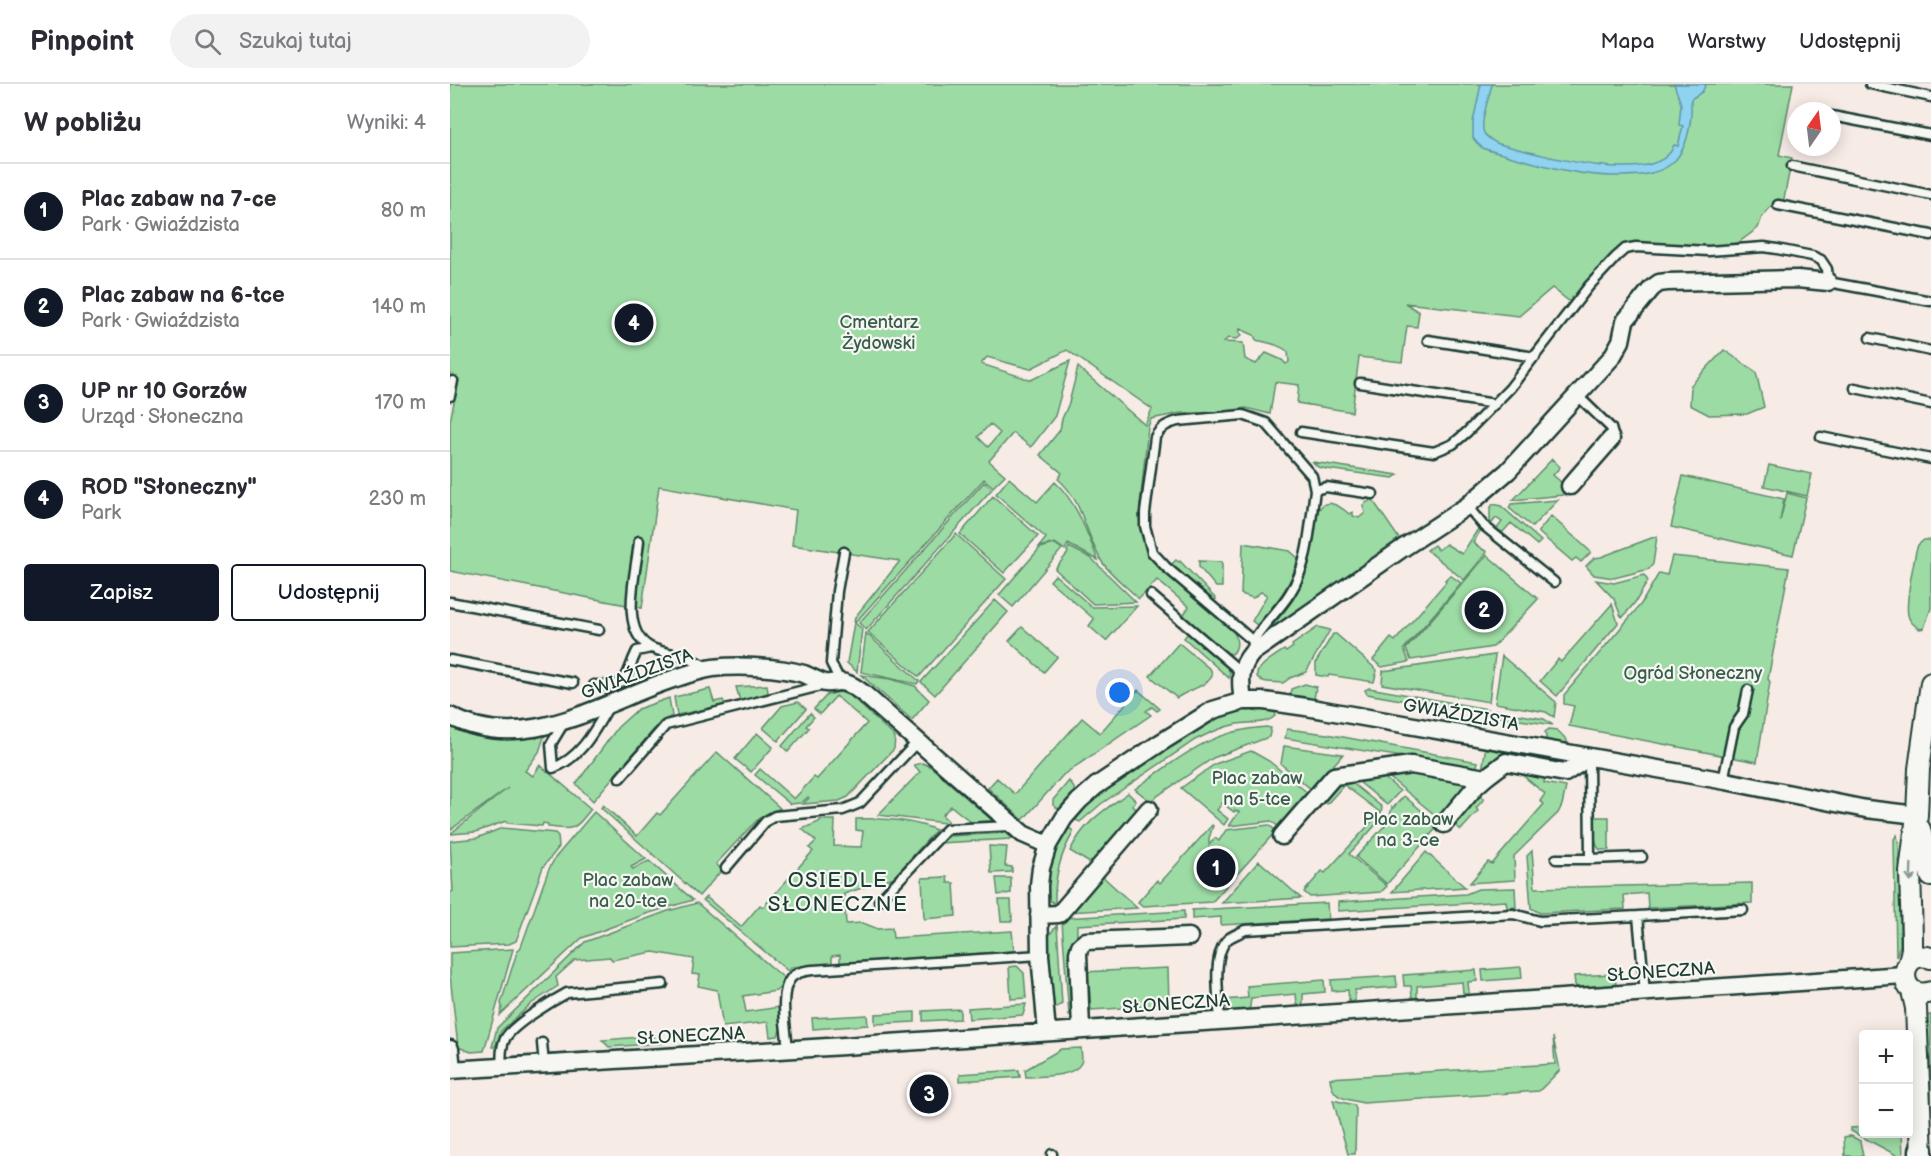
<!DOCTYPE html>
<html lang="pl">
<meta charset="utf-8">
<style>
:root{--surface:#fff;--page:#f2f2f3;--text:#2b2b33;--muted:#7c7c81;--line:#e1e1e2;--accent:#111827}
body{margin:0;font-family:"Balsamiq Sans",sans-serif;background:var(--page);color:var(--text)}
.controls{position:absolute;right:18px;bottom:18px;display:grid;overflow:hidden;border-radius:6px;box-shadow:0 3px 15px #0003}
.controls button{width:54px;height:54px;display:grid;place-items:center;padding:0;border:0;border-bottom:2px solid var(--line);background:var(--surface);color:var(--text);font:30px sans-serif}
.compass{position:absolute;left:1337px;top:18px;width:54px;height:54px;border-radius:50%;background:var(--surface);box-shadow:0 3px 15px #0003;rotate:14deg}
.you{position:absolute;left:670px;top:609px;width:21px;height:21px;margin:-15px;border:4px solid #fff;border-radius:50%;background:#1a73e8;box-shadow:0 0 0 9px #1a73e833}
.badge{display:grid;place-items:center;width:39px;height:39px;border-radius:50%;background:var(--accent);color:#fff;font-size:20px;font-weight:700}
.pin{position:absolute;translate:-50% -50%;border:3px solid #fff;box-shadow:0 2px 6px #0006}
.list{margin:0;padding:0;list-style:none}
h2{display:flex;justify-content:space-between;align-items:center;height:78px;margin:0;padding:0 24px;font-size:26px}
h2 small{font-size:20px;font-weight:400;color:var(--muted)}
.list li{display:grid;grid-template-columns:39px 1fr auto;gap:18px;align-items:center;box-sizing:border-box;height:96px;padding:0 24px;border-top:2px solid var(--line)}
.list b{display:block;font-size:22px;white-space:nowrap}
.list p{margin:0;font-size:20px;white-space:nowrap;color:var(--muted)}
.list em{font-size:20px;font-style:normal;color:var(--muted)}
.actions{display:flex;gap:12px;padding:18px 24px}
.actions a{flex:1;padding:14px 0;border:2px solid var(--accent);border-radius:6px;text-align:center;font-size:21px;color:var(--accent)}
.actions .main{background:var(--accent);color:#fff}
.icon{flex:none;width:33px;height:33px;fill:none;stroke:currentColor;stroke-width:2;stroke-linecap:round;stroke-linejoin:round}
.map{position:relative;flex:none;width:1481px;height:1072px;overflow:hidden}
header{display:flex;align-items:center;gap:36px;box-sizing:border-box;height:84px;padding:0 30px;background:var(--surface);border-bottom:2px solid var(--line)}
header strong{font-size:28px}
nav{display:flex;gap:33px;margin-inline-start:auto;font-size:21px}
.search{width:420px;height:54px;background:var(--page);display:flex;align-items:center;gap:15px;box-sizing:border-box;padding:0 21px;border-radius:33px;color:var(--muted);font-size:22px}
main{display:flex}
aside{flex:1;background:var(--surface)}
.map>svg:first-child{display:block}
.green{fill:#9ddba4;stroke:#5e8c6c;stroke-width:1.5;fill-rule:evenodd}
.water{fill:#8fd3f0;stroke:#6297a5;stroke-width:1.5}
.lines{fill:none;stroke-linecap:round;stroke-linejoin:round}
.service-casing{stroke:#1f3d34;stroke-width:13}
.minor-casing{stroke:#1f3d34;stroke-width:21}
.tertiary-casing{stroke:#1f3d34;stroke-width:24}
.secondary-casing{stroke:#1f3d34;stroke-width:27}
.service{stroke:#f6f6f2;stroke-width:8}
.minor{stroke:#f6f6f2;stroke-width:16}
.tertiary{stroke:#f6f6f2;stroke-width:20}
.secondary{stroke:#f6f6f2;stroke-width:22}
.oneway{stroke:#8a9a93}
.labels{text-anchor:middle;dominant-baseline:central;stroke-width:4.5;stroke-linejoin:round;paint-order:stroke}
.park-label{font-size:18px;fill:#385d4a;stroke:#f6f6f2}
.street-label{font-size:18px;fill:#1f3d34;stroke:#f6f6f2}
.quarter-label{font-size:21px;letter-spacing:1.5px;fill:#1f3d34;stroke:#f6f6f2}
</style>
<header>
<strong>Pinpoint</strong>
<div class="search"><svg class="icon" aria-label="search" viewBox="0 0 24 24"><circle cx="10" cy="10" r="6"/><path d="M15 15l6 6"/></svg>Szukaj tutaj</div>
<nav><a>Mapa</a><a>Warstwy</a><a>Udostępnij</a></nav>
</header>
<main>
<aside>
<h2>W pobliżu<small>Wyniki: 4</small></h2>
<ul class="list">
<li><span class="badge">1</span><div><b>Plac zabaw na 7-ce</b><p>Park · Gwiaździsta</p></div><em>80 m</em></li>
<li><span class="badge">2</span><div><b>Plac zabaw na 6-tce</b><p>Park · Gwiaździsta</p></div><em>140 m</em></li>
<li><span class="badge">3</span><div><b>UP nr 10 Gorzów</b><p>Urząd · Słoneczna</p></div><em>170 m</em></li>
<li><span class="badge">4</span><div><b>ROD &quot;Słoneczny&quot;</b><p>Park</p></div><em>230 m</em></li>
</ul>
<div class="actions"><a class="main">Zapisz</a><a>Udostępnij</a></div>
</aside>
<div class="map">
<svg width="1481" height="1072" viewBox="0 0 1481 1072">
<rect width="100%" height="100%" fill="#f7ebe6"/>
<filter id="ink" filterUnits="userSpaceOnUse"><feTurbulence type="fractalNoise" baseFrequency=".0167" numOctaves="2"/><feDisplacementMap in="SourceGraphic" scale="12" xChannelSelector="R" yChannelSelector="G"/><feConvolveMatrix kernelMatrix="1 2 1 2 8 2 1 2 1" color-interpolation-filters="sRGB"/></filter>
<g filter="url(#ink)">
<path class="green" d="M0,0h1343l-14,71 13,3 -9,46 -9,-1 -12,14 -4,11 -27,20 -106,1 -55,53 -18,-14 -33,28 -114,-13 14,9 -2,15 -10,-1 -5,36 -43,-5 -7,55 -55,-9 2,-18 -24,-3 -5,32 -24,-6 -29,5h-36l-30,6 -3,8 -9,87c1,21 8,42 25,56l-1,2 2,-1c13,11 64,50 69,61 4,8 4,17 -2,22l-8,-2 -39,-33 -1,-5 5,-7 -32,-27 -18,19c-12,-12 -27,-23 -37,-37 -17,-28 -19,-62 -44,-83l4,-6 -22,-18 20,-25 2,-11 7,-16 9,-36 67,58 7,-16 -85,-59 -37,19 -43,-12 -6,7 50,16 39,-19 -15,55 -24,31 -18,-14 -24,28 16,14 -12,12 -9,-8 -129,144 7,6 -5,43 -10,-9 8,-46 45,-56 -108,-16 4,-35 -137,-24 -17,122 -192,-37v-150l9,-42 -9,-2zM790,245l14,6 2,5c12,3 23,4 32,12l1,10 -3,2 -4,-4 -16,-7 -10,11 -11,-5 -2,-16 -19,-1 4,-4 9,1 5,-4 -3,-3zM540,340l10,9 -12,14 -10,-10z
M1274,266l32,22 8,35 -17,7 -38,1 -19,-10 1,-20z
M1102,375l8,8 -7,8 9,8 1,12 -50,5z
M863,378l85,13 -5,3 -66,-9 -9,-2z
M1319,381l43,9 -5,22 -43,-10z
M1233,392l101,23 -4,22 7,-28 19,5 -13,57 -122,-28z
M559,394l28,24 18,-20c22,20 32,51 43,78l-30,-16 -3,6 -10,-7 -16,4 7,-9 -50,-44z
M534,398l8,7 -126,141 -7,-7z
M543,412l45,40 -34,37 -44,-39z
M922,415l28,41 -134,93 -6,6c13,-15 29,-30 38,-48 13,-23 16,-51 19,-77 6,-18 21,-10 32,0l4,-2v4l6,2 6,-5 -2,-8z
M1108,416l-26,27 -23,-19 2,-4z
M1043,420l8,2 40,35 -4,4 -26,-22 -8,9 -7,-2 6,-8 -6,-4 -4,5 -2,-1v-13z
M1101,432l40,36 -10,10 -5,-4 -4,3 -34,-29z
M1028,445l2,2 -7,12 14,9 -23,28 -37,-30 7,-5 4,5 8,-6 16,10z
M506,450l50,45 -87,98 -51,-45z
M1207,452l-4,28 -4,5 -35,9 -20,-3 -8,-9 8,-8 7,-1z
M1474,456h7v68l-7,20 -4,1c-5,-3 -11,-7 -12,-14 -3,-14 5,-48 8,-64l2,-6z
M793,459l47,8 8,7c-6,27 -23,47 -41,67l-5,-4 15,-26 -6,-3 -8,6 -12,-4z
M605,460l7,5 -49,58 -14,-12 41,-47z
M619,463l22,11 45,44 -43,2 -38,-35 13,-16 -1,-2z
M1037,471l51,44 -45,48 -82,13 -5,-11z
M1222,472l117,12 -21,111 2,3 -13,80 -188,-36 5,-20 -10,-2v-9l77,-91 18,-31 8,2z
M726,476l3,2 1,-1 36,38 -3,2 -43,-35z
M749,477l23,1v25h-6l-17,-20z
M605,491l37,32 45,-1 -31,35 -17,-15 5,-7 -44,-38z
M1000,491l11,8 -57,66 5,13 -27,5 -9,-7 18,-22 4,3 51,-59 -1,-2z
M1194,491l4,6 -12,20 -13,16 -2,-1 -7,-17 -18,-19 18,3z
M545,516l13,12 -73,83 -14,-13z
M1162,520l6,19 -61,73 -17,-15 18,-22 3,3z
M572,543l35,30 -13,15 -35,-31z
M868,543l12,3 -24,42 -16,6 -7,5c-6,-1 -14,0 -20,-2 -20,-7 15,-27 21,-31l2,2 7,-5 -1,-2z
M416,549l53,48 -2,3 -56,-12z
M738,549l40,35 2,5 -1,5 -45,-40z
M883,550h3l41,36 -3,12 -45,-7 -1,2 -12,-2v-13z
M729,559l32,27 1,6c-4,10 -25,14 -35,22l-27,-22z
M1045,571l-6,47 -107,-18 1,-13z
M1052,572l54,46 -2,15 -8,-5 -51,-9z
M411,591l29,4 25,7 14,14 -17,20z
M855,600l11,3 -2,12 -24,-3 1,-7z
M317,601l1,8 -28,8 -4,-14z
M919,604l119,21 -1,6 -120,-21 -2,-4z
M260,605l4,13 9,-2 2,5 -48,10 -3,-18z
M688,606l22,19 -3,2 -5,-4 -6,4 5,4 -88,60 -40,45 -35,-32 9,-10 18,16 67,-76 18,15z
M390,608l12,5 43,40 -1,12 -46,48 -9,4 -36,3 6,-6 -1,-1 -7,6 -11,1 -35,-29 5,-6 34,30 20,-22 3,2 50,-56 -31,-27 -16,18 -6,-5 13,-14z
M219,614l3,18 -12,6 -67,79 -17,-17 42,-57 20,-18z
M348,618l8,7 -28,32 -15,-13 19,-22z
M798,625l28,1 -1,6c-10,9 -25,6 -38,8 -15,3 -28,9 -42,16l-94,64 -21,18 -7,-3 5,-7 23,-21 109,-72 25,-9z
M1044,626l50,9 9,6 -60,-9z
M360,629l4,4 -8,9 3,2 -21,24 -6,-6z
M0,639l96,8 -7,21 -14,19 8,5 7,-11 51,44c-17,21 -16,21 -43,18v-3l-5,-1 -1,3 -35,-3 -1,-2 -30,11 -26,2 58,-46 -58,42z
M816,643l5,1 -2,9 -56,21 -63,43 -15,-12c44,-31 75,-59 131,-62z
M837,645l40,5 151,28 -2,7 -191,-31z
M1099,645l8,1 10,10 -1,7 -19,-4 -2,-11z
M307,649l16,14 -22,25 -16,-13z
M1036,661l18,4 -1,8 -21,14z
M834,662l59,8 -31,36 -31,-26z
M801,667l18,10 40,33 -30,33 -8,-6 -42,5 10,-14 -4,-2 -1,2 -12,-9 -5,7 11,9 -4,6 -43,-37 34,-24z
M267,668l63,56 -24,13 -40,43 6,6 -23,26 -98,-88 2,-3 34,31 20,-23 3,2z
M472,679l8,3 63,55 -22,1 -20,-16 -9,9 6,6 -3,2 -67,-8 42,-43 -6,-7z
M1066,686l29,4 -1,9 22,4 -4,18 -4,8 -44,43 1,24 -45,3 18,-21 4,2 52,-60 -4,-3 5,-7z
M955,687l58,10 3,6 -26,32 -55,-45z
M930,690l20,17 -13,14 -34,-28z
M896,694l36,29 -1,6 -37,-28 -17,19 -5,-4 18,-21z
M619,697l5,7 1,6 -15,16 -7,-5v-5z
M678,709l8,8 -4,4 7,7 -46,53 -23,-14c14,-29 33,-40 58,-58z
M1027,710l7,5 -8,9 2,3 -17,19 -6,-5 -1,-5z
M954,712l35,29 -52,59 -31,-27 33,-36 3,-14 1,1z
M144,728l52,47 -15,8 2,2 16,-8 44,39 -47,14 -64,24 -82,77 2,-8 -1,-4 16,-51 4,-5 27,-76 7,-13z
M927,732l4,3 -32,35 38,32 -6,6 -71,5 -6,-5 18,-21 3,2z
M1144,733h15v33h-9c-8,-9 -6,-22 -6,-33z
M406,735c26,-1 56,1 80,11l-42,47 -50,17 2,30 17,-1 15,6 14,-1 1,10 119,-7 2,20 -174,12v-8l-8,1v8l-40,3 -4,4 -85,-71 3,-3 35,30 19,-22 3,2 50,-56 -4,-3 7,-7 -14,-12 17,-7 1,-2h15l-1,26 27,1 2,-16 -7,-1z
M762,741l1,1 -4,12v7l6,-7 4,3 7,-11 43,-5 7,6 -64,71 -69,4 -5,-4 19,-22 3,3z
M617,743l5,3 1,3c-13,22 -19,45 -18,71l-8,-6c-1,-27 8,-49 20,-71z
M52,744l53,5 3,3 1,11 -16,20 -27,74 -7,3 -59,3v-54l3,-2 -3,-50 27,-3z
M557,749l4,6 -73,4 11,-7z
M1447,751l2,11 1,99 -4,12 -2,-118z
M539,762l18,1 -2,19 7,1v5l-21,1z
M1082,767l3,37 217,-5v20l-104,5 -1,-15 -23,2 1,14 -85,4 -9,-5 -4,-52z
M976,768l39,35 -73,5z
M809,777l42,37 -79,5z
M650,790l37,34 -69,4z
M497,793l1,6h6l2,33 -32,3 -2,-41z
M546,794h15v15l-13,2z
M1065,804l1,19 -9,1 -1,-7 -168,10v-9l128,-8 12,-5z
M549,816h12l1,21h-11z
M247,819l87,75v6l-8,7 -33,5 3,16 33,-5 3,17 -4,12 -8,1 -2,-15 -45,5 -6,-37 -19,-4 2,-11 -8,-1 2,-15 -41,-7 -41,8 -2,-3 -35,3 -19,17 2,9 -27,18 -30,27 -6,16h-3l5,-19 88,-86 83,-31z
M877,819l1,16 -107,6v-8l-29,2v-9z
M734,827v8l-107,6 -1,91h-7l-7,-94 2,-4z
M607,841l5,79 -5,3 -5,1 -5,-70z
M63,865l-29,102 -13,1 -13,-5 -8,-72v-22z
M567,882l7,7 2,25 -15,1 -2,-32z
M1071,883l1,11 -39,3 -1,-11z
M718,884l1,37 -78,5 -2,-27h-5l-1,-11z
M1026,886l1,11 -9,1 1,10 -2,3 -4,-2 -1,-11 -45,4v10l-2,3 -3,-2 -1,-11h-7l-1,-11z
M1165,890l1,12 -37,3 -4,-4 -1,-9z
M946,892l1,11 -42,3v10l-2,3 -4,-2 -1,-11 -16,1 -1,-11z
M874,896l1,12 -22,2v9l-2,4 -4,-3 -1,-10 -45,4 -1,9 -3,4h-15l-6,-4 -2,-7 24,-2 -1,-12z
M576,920l-3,11 -54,4 -1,-11z
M510,925v10l-37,2v-10z
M465,928v10l-40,2v-10z
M417,931l1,10 -55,4 -1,-11z
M1481,931v121l-6,-120z
M203,952l3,4 9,3 -56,4 -7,-7z
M1103,953l7,33 -21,21 -176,12c-18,-5 -31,-3 -33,-25l225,-14z
M631,964c0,4 2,11 0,15 -7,15 -41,13 -55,14l-1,-7 36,-21z
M569,986l1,7 -60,4v-7z
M883,1016l21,5 2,4 -1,45h-7z
M1413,1043l1,7h38l1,22h-5l-47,-25v-3z
M1401,1052l9,5 3,15h-18l-1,-19z"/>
<path class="water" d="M1031,0h11c-2,11 -13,39 -8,49 3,5 8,7 12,10 33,9 163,48 178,2l4,1 5,-20 -4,-1 2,-21 -7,-20h32l-4,8 -11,7c1,20 -2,51 -20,65 -15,12 -38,12 -57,12 -35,0 -72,-11 -105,-20 -8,-3 -18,-4 -26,-8 -4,-2 -7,-6 -10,-10v-16z"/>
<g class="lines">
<g class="service-casing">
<path id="service" d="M1420,0l61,13
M1382,32l99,19
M1342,82l139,29
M1328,121l153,30
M1420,254l61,13
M978,256l107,17
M910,299l135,21
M1405,304l76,16
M0,312l3,-15
M1128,312l33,32 2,7 -2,4
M851,348l133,20 19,-8 14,-12 43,-44 79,-102 27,-29 9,-8 11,-2 72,4 56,-4 13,2 35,7 9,4 6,9 1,13 103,19
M1371,353l110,22
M1017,422l16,19 71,57
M189,457c-2,29 -21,89 11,106 7,4 16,5 23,7 13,3 23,7 35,13
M701,511l90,77
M0,518l149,28
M803,557c10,-17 26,-30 37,-48 19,-29 20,-69 25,-103l11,-3 47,7
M802,569l1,-12 -87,-74 -14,-15 -7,-26v-13l10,-76c6,-10 12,-13 23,-16l65,-6 23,8 46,53 3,14
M0,576l123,23
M390,597l-9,-18 6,-72 7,-39
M144,601c38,2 29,-6 43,-34l14,-3
M115,637l-14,23 2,24c28,-10 42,-38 56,-62
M1139,674l1,101 52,-2
M170,694l46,-53 158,-40
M1273,697l11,-54 9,-13 5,-24
M1106,775h34
M276,784l40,-47 9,-5 68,-6 17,-7 58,-62
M429,817l68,-72 63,-3
M1188,832l105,-6
M770,937c-1,-21 -9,-67 8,-82 5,-4 12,-6 17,-9l268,-16 27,7 98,-5 7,77
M92,959l2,21
M338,966c-1,-18 -10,-57 3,-72 5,-6 14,-7 22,-8l227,-15
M52,983c-1,-9 -1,-20 3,-28 7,-14 47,-38 62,-46l96,-9
M602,1070v2"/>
</g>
<g class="minor-casing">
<path id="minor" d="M1120,402l41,-47
M793,617c-3,-19 -4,-33 9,-48l151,-105 64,-42 41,-35 104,-114 9,-16 4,-20 27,-33 7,-5 8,-1 130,-3 31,3
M0,632c74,40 152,-14 223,-37 12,-4 26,-9 40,-11 26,-3 66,-1 91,6 7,3 14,7 21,9 5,1 9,-1 14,-1 9,0 17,6 24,11l160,141 25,11
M994,740l32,-38 9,-8
M832,752l52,-60 77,-11 74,13 21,-16 59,11 24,-16
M589,831l20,-1 90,-105
M631,945l-3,-76 2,-7 6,-5 103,-4
M597,948l-7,-77 -1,-70 2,-17 7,-23 16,-27 15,-17 17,-15 64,-43 53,-33 30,-9h21l42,6 420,74 140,28 51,6
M0,965l2,21
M0,986l394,-24 1060,-71"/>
</g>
<g class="tertiary-casing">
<path id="tertiary" d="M1470,745l11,47
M1481,874c-34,-11 -35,45 0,34
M1459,878l3,-13v-12l-2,-65 7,-57 2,-46 12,-86
M1462,907l4,17 6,148"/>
</g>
<g class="secondary-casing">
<path id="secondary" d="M1471,1072v-5"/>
</g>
<use href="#service" class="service"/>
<use href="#minor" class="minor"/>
<use href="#tertiary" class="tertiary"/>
<use href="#secondary" class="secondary"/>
</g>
<defs><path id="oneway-shaft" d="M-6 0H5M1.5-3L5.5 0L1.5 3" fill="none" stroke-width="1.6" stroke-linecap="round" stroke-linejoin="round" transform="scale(1.5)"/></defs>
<use class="oneway" href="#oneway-shaft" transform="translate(1461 789) rotate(92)"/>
</g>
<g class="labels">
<g class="park-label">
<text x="429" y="238">Cmentarz<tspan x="429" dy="21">Żydowski</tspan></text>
<text x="1243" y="589">Ogród Słoneczny</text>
<text x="807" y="694">Plac zabaw<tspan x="807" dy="21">na 5-tce</tspan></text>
<text x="958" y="735">Plac zabaw<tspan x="958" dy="21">na 3-ce</tspan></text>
<text x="178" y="796">Plac zabaw<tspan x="178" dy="21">na 20-tce</tspan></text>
</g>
<g class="street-label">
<text transform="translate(187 590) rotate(-20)">GWIAŹDZISTA</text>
<text transform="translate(1011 631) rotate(10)">GWIAŹDZISTA</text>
<text transform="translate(1211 888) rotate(-4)">SŁONECZNA</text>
<text transform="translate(726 920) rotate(-4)">SŁONECZNA</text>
<text transform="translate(241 952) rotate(-3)">SŁONECZNA</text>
</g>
<g class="quarter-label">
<text x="388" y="796">OSIEDLE<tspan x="388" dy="24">SŁONECZNE</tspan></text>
</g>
</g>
</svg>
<div class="controls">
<button>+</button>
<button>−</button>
</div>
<svg class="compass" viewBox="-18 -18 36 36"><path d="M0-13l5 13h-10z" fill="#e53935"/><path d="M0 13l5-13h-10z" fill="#7c7c81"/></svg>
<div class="you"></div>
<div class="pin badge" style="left:766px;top:784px">1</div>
<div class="pin badge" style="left:1034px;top:526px">2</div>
<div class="pin badge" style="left:479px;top:1010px">3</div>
<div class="pin badge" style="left:184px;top:239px">4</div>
</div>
</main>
